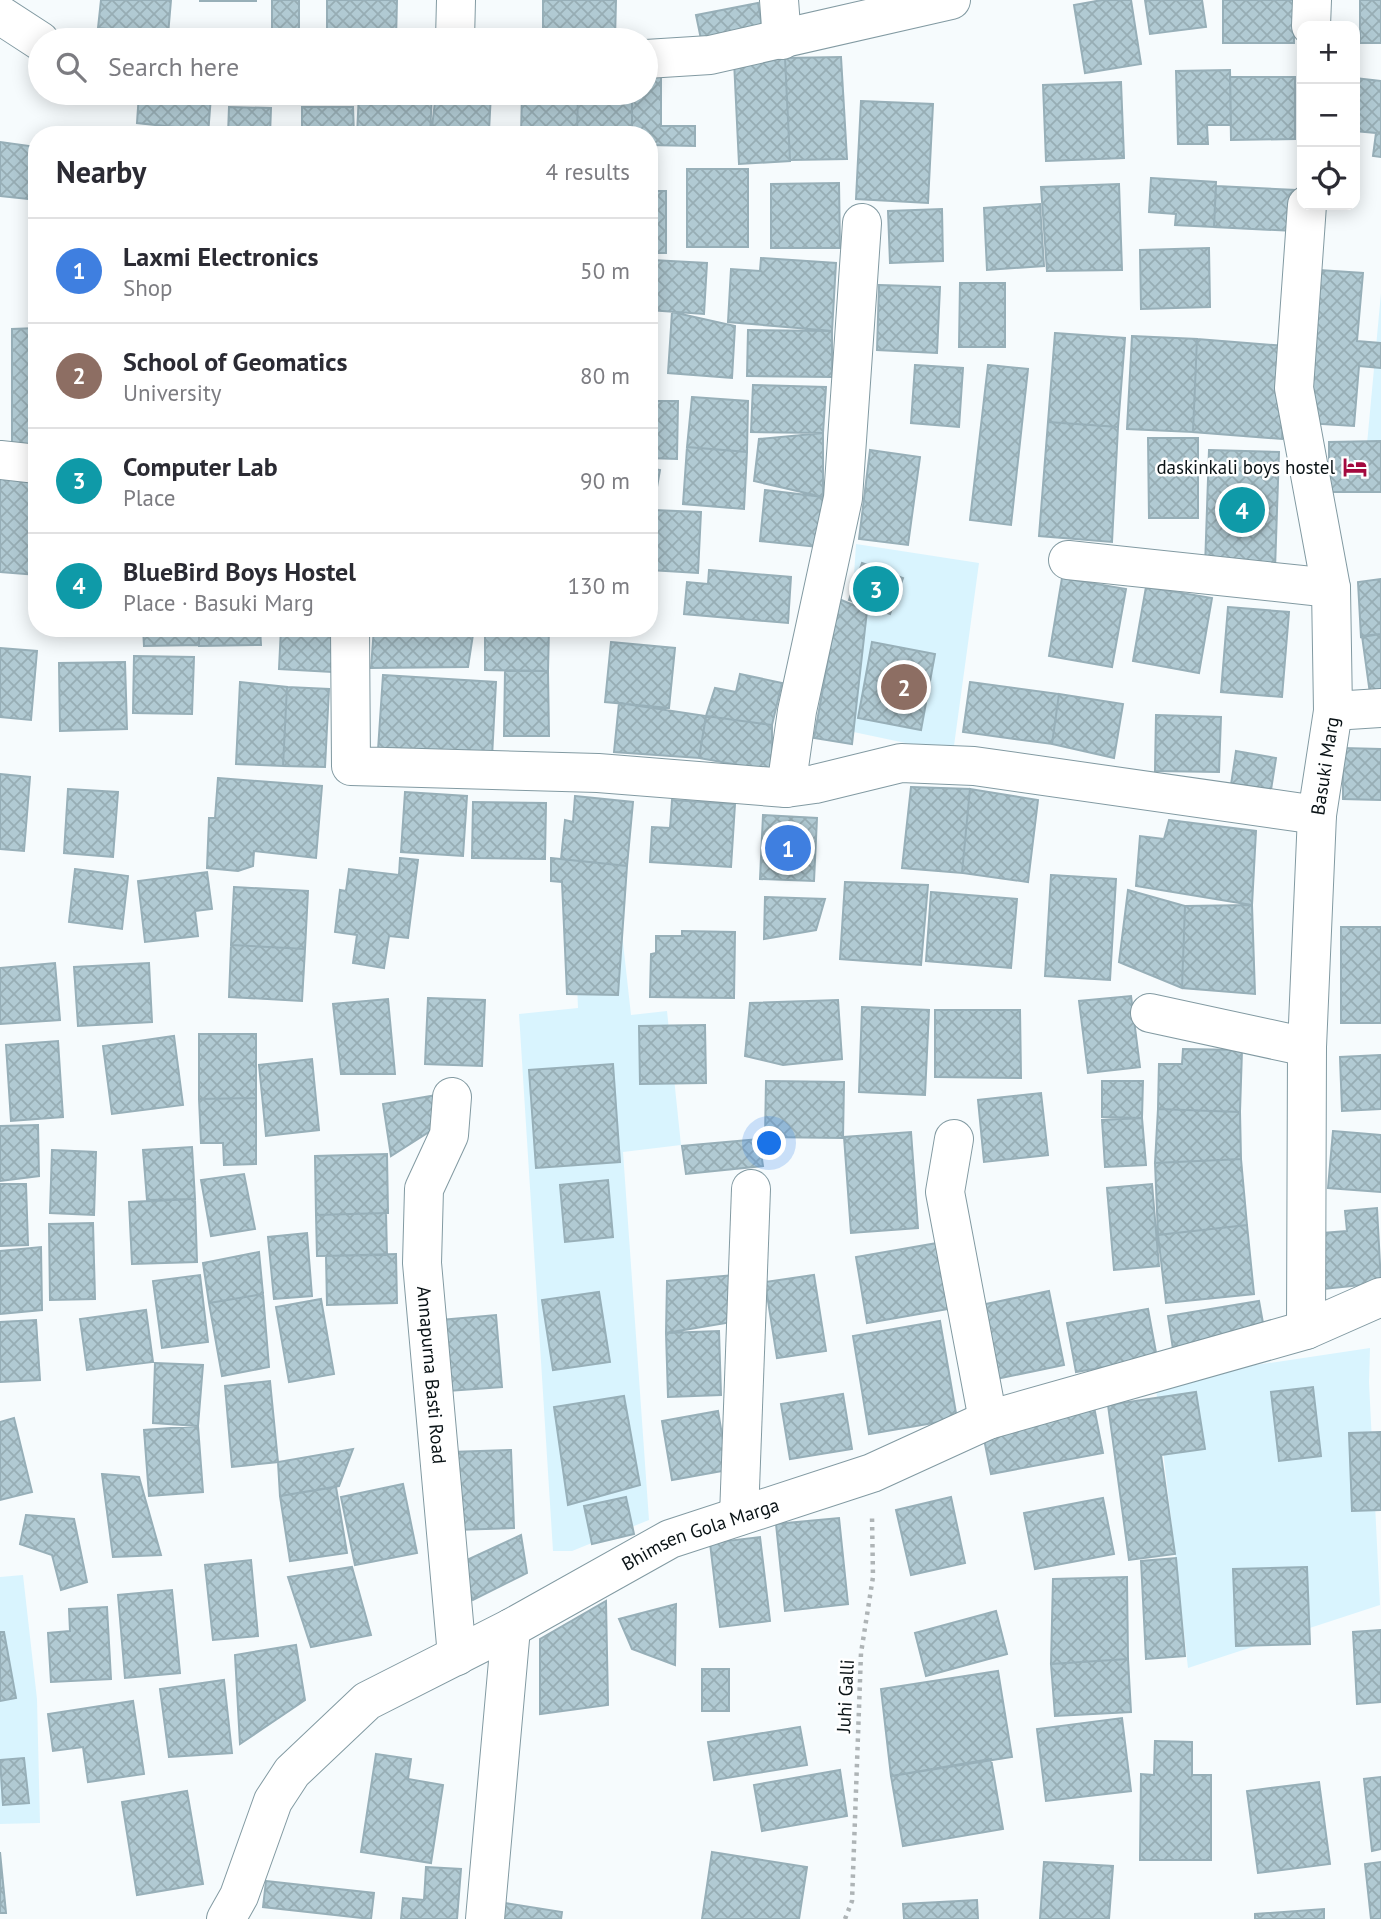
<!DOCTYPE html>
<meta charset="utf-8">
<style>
:root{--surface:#fff;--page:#f7f7f7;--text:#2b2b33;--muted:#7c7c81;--line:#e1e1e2;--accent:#db2777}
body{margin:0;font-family:"PT Sans",sans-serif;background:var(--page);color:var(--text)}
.controls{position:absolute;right:21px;top:21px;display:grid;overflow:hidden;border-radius:14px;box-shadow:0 4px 18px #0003}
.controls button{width:63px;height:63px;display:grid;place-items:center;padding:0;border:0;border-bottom:2px solid var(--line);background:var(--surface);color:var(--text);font:35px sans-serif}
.you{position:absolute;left:770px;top:1144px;width:24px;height:24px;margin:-18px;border:5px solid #fff;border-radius:50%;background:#1a73e8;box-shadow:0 0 0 10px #1a73e833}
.badge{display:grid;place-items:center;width:46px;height:46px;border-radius:50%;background:var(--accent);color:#fff;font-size:23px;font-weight:700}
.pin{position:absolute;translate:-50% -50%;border:4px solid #fff;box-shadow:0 2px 7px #0006}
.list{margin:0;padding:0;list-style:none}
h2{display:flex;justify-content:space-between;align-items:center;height:91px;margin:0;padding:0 28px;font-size:30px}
h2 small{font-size:23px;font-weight:400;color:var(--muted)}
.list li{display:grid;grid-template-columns:46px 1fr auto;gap:21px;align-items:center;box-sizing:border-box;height:105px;padding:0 28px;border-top:2px solid var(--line)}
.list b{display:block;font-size:26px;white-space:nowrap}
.list p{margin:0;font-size:23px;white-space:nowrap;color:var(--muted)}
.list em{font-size:23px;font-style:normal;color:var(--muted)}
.icon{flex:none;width:38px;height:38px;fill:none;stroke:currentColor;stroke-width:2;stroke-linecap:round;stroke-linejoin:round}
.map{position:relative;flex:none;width:1381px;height:1919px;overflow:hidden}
.search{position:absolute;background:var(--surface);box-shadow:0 4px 18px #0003;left:28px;top:28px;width:630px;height:77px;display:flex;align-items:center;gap:18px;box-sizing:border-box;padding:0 24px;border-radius:38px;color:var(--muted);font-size:26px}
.panel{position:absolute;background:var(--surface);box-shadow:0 4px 18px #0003;left:28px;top:126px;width:630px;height:511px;border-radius:28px}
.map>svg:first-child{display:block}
.built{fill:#d9f4fe}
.building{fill:url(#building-cross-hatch);stroke:#97afb8;stroke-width:2}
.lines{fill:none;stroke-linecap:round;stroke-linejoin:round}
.minor-casing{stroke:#829aa2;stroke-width:40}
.path{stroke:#aeb4b6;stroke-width:4.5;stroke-dasharray:3.5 5;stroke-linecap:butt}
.minor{stroke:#fff;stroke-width:38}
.labels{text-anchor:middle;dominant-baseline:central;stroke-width:5;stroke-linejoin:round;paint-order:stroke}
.poi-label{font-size:19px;fill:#0a1316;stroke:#fff;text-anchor:end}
.street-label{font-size:19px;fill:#0a1316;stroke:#fff}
</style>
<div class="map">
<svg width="1381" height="1919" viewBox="0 0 1381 1919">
<defs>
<pattern id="building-cross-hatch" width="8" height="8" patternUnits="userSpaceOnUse" patternTransform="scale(1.75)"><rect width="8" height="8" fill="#b1cad3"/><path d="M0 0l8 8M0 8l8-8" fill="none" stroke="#97adb4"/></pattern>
</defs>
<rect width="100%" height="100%" fill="#f6fbfd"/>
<path class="built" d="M1381,293v153l-14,-2z
M856,544l123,19 -26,190 -109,-23z
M617,888l14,127 36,-4 14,134 -58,7 26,368 -77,31h-19l-34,-537 59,-6 -5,-115z
M1370,1348l-1,34 11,223 -192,63 -33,-288z
M23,1575l14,124 3,124 -40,1v-247z"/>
<path class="building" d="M101,0h70l-3,35 -70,-7z
M200,0h56v1h-56z
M272,0h27v40h-27z
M327,0h70l-1,40h-69z
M543,0h73l-1,40h-72z
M1102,0h29l10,64 -56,9 -11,-68z
M1145,0h57l4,27 -56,7z
M1223,0h71v43h-71z
M1360,0h21v43h-21z
M758,3l4,24 -61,12 -5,-24z
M841,57l6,102 -57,1 -5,-102z
M785,58l5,103 -51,3 -5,-103z
M646,66l15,1v59h34v20l-46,-1v-10h-17v-42h14z
M1230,70l1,55h-24l1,19h-30l-2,-73z
M1230,77h65v62l-64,1z
M1355,78l26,3v76l-8,-1 3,-23 -21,-2z
M1121,82l3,76 -78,3 -3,-76z
M139,93l72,3 -3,39h-35l1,-8 -37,-4z
M359,93l73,1 -2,41h-73z
M436,93h55l-2,38 -57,-4z
M522,93h56l-1,42h-56z
M578,93h54v42h-55z
M861,101l72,3 -5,99 -72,-4z
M229,107l42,1 -1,27h-42z
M302,107h51l1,28h-52z
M432,127l57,4 -1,4h-56z
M0,142l37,5v53l-37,-4z
M687,169h61v78h-61z
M1151,178l65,4 -2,45 -39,-2 1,-11 -27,-2z
M839,183l1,65h-69v-64z
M1119,184l3,86 -75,1 -6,-84z
M1216,186l80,4 -2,41 -80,-4z
M649,191h17v62h-17z
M1040,204l4,62 -57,4 -3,-62z
M942,209l1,52 -53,2 -2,-52z
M1209,248l1,59 -69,2 -1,-59z
M761,258l75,5 -4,68 -104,-9 3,-53 29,2z
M652,260l55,3 -3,51 -55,-4z
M1319,270l44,3 -6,68 24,2v25l-22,-2 -5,60 -47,-3z
M960,283h45v64h-46z
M879,285l61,2 -3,66 -60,-3z
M672,312l63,14 -3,52 -64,-5z
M37,328v119h-25v-118z
M748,330l84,1v46l-85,-1z
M1055,333l70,5 -7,89 -70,-5z
M1132,336l65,3 -4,93 -66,-3z
M1197,339l89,7 -4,93 -89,-7z
M915,365l48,3 -4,59 -48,-4z
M988,365l40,4 -17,156 -41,-5z
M753,385l73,2 -3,46 -72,-1z
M692,397l56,4 -1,51 -60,-5z
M649,401h29l-1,58 -28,-1z
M1048,422l70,5 -6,115 -73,-6z
M823,433v64l-69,-16 5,-42z
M1148,438h50v80h-49z
M1381,441v51h-52v-50z
M687,447l60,5 -3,57 -61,-5z
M870,450l50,7 -12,88 -49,-6z
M1209,450l70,2 -4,117 -70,-2z
M649,468l11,2 -10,57 -1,-1z
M37,474v101l-37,-3v-96z
M765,490l58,7 -5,50 -58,-6z
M653,510l48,2 -3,61 -48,-3z
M862,563l41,15 -13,36 -41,-14z
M709,570l82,7 -3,46 -104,-9 3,-32 21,2z
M1062,578l64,11 -14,78 -63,-11z
M1381,579v55l-20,3 -3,-55z
M1146,587l66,11 -13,75 -66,-12z
M839,599l28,12 -15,133 -38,-6z
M1228,607l61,5 -7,85 -61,-5z
M143,628h56v17l-55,1z
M199,628h61l1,17 -62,1z
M281,628h54l-3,44 -53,-3z
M374,628h100l-6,39 -97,1z
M485,628h64l-1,43 -63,-1z
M593,628h24l-1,5z
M1381,634v66l-10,1 -9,-65z
M611,642l64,6 -6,60 -64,-6z
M872,642l63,12 -14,76 -63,-12z
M0,648l37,3 -6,69 -31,-3z
M134,656l60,1 -2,57 -59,-1z
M125,662l2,67 -67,2 -1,-68z
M505,671h43l1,65h-45z
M740,674l42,9 -10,42 -66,-9 9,-28 21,4z
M383,675l113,7 -4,75 -114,-7z
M240,682l47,5 -4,79 -47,-2z
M970,682l89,12 -7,50 -89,-12z
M287,687l42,2 -4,78 -42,-1z
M1059,694l64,10 -9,54 -62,-14z
M619,703l87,13 -7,42 -85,-6z
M1156,715l65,2 -2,55 -64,-1z
M706,716l66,9v46l-73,-13z
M1343,748l38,1v51l-38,-1z
M1236,751l40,7 -5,32 -40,-5z
M0,774l30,3 -6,74 -24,-2z
M218,778l104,8 -6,72 -62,-7 -1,15 -15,5 -31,-3 2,-50h6z
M911,787l59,2 -8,84 -60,-5z
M68,789l50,3 -5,65 -49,-4z
M970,789l68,11 -10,82 -66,-9z
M405,792l62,4 -4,60 -62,-4z
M575,796l58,6 -6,64 -66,-7 4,-39 8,2z
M672,800l63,4 -4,63 -81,-5 2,-35 18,1z
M473,802l73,1 -1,56 -73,-1z
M763,815l54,3 -3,63 -54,-2z
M1169,820l87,11 -4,74 -116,-19 4,-50 24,3z
M400,858l18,2 -10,78 -19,-2 -5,32 -31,-5 4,-28 -22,-3 5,-42 6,1 3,-22 50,6z
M551,858l76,8 -9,129 -51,-1 -5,-112 -11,-1z
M75,869l53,7 -6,53 -53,-7z
M207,872l5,37 -17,2 3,25 -53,6 -7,-61z
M1051,875l65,4 -6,101 -65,-4z
M845,882l83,3 -7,80 -81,-6z
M234,887l74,4 -3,58 -74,-4z
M1128,890l57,16 -3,82 -63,-26z
M931,892l86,7 -6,69 -85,-7z
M765,897l60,2 -9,31 -52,9z
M1252,905l3,89 -73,-6 3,-82z
M1341,927h40v96h-40z
M682,931l53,1 -1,66 -84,-1 1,-43 5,-1v-17h26z
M231,945l74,4 -3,52 -73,-4z
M55,963l5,57 -60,4v-56z
M149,963l3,59 -74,4 -4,-59z
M1131,996l9,71 -52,6 -9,-72z
M428,998l57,2 -3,66 -57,-2z
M388,999l7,75h-54l-8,-70z
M838,1000l4,59 -59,6 -38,-9 5,-53z
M862,1007l67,3 -4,85 -66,-3z
M935,1010h85l1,68 -86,-1z
M705,1025l1,58 -66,1 -1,-58z
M199,1034h57v64l-57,1z
M174,1036l9,69 -71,9 -9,-68z
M58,1041l5,76 -52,4 -5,-76z
M1183,1049l59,1 -2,62 -82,-3 1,-45h23z
M1381,1055v54l-39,2 -2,-54z
M312,1059l7,71 -53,6 -7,-71z
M613,1064l7,98 -84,6 -7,-98z
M766,1081l78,1 -1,56 -78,-1z
M1102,1081h41l-1,37 -40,-1z
M1041,1093l7,62 -64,7 -6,-62z
M437,1095l6,28 -52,33 -8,-52z
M256,1098v66l-32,1 -1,-22h-22l-2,-44z
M1158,1109l82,3 1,47 -86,4z
M1142,1118l4,47 -41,2 -3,-47z
M38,1125l1,51 -39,5v-55z
M1333,1131l48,4v57l-53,-4z
M911,1132l7,96 -67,5 -7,-96z
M759,1139l4,27 -77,8 -4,-28z
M192,1147l3,52 -48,1 -4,-50z
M52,1150l44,2 -2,63 -44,-2z
M387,1154l1,59 -72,2 -1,-59z
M1241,1159l6,66 -89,10 -3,-72z
M244,1174l11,55 -44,7 -10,-56z
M608,1180l5,57 -48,5 -5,-57z
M0,1184h26l2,61 -28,1z
M1152,1184l7,82 -45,4 -7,-82z
M195,1199l2,63 -65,2 -3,-62z
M1377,1208l4,75 -67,7 -4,-56 37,-3 -2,-20z
M386,1213l1,42 -70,1 -1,-41z
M93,1223l2,76 -45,1 -1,-76z
M1247,1225l7,69 -88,9 -8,-68z
M307,1233l5,63 -38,3 -6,-62z
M943,1242l11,66 -87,15 -11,-66z
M41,1247l1,63 -42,4v-63z
M259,1252l4,42 -54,9 -6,-40z
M396,1254l1,49 -70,2 -1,-49z
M200,1275l8,67 -46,6 -9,-67z
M734,1275l4,46 -72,12 1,-52z
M814,1275l12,76 -49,7 -12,-76z
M1049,1291l15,74 -73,15 -15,-74z
M599,1292l11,70 -57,8 -11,-70z
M263,1294l6,73 -47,9 -13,-73z
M321,1299l13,75 -45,8 -13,-75z
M1259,1301l6,33 -92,15 -5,-33z
M1148,1309l9,49 -81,14 -9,-49z
M146,1310l7,52 -66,8 -7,-51z
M496,1315l6,72 -54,4 -7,-71z
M36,1320l4,60 -40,2v-60z
M940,1321l17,98 -88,15 -16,-98z
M719,1331l2,64 -53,2 -2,-64z
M155,1363l48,2 -5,61 -45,-3z
M270,1381l8,81 -46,5 -7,-81z
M1313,1387l8,69 -42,5 -8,-69z
M1196,1392l9,57 -44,6 14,99 -46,6 -21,-155z
M843,1394l9,55 -62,10 -9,-55z
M624,1396l16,89 -72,20 -14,-98z
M1094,1407l9,46 -112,21 -9,-45z
M718,1411l10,59 -56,10 -10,-59z
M14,1418l18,74 -32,8v-78z
M198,1426l5,66 -54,4 -5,-66z
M1381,1432v78l-29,1 -3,-78z
M353,1449l-14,37 -59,10 -2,-34z
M511,1450l3,78 -60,2 -3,-78z
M102,1474l37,3 22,78 -48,2z
M403,1484l14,69 -62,12 -14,-68z
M336,1487l11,66 -57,8 -10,-65z
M626,1497l8,37 -42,10 -8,-38z
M951,1497l14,66 -54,12 -15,-65z
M1103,1498l11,56 -79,15 -11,-56z
M26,1515l48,4 13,63 -26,8 -9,-35 -32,-11z
M839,1518l9,86 -63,7 -9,-87z
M521,1535l6,38 -54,27 -17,-35z
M760,1537l10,84 -50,6 -10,-84z
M1176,1558l9,98 -39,3 -5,-98z
M251,1560l7,76 -45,4 -8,-75z
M352,1567l19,68 -60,12 -23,-70z
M1307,1567l3,77 -74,2 -3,-77z
M1127,1577l1,82 -77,5 2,-85z
M172,1590l8,83 -55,5 -7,-83z
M606,1601l2,104 -68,9v-75z
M676,1604l-1,61 -43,-16 -13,-30z
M107,1607l4,72 -60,3 -3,-49 22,-2 -1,-22z
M996,1611l11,43 -81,22 -11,-43z
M1381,1630v72l-24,2 -4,-72z
M0,1632h4l12,66 -16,3z
M296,1645l9,55 -65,44 -5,-89z
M1128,1659l3,53 -76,4 -4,-52z
M702,1669h27v42h-27z
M998,1671l14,86 -121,19 -10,-87z
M224,1680l8,73 -63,4 -9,-68z
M133,1701l11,73 -56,8 -5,-35 -30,4 -5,-37z
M1122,1718l9,73 -85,10 -9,-72z
M800,1727l7,38 -93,15 -6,-38z
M1155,1741l37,1v33h19v85h-71l1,-86 13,1z
M376,1754l35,5 -3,20 35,6 -12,78 -70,-11z
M24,1758l5,45 -26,2 -3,-45z
M991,1759l12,70 -100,17 -12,-70z
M840,1770l7,46 -85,15 -8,-46z
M1381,1777v72l-9,2 -8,-72z
M1319,1782l11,82 -72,9 -11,-82z
M187,1791l16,93 -66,11 -15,-93z
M0,1852l6,61h-6z
M712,1852l95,15 -8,52h-97z
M1044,1862l69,4 -4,53h-69z
M1381,1862v57h-10l-6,-55z
M426,1867l35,2 -4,50h-56l2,-21 21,2z
M266,1881l108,12 -3,26 -108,-12z
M977,1900l1,19h-74l-1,-15z
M498,1902l64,10 -1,7h-66z
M1324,1909v10h-69v-5z"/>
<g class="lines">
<g class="minor-casing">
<g id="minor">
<path d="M779,0l3,40"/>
<path d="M0,15l40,26"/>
<path d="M1311,26l1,-26"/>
<path d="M455,40l1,-40"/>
<path d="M646,59l64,-4 241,-55"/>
<path d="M0,460l37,4"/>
<path d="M1068,560l263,28"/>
<path d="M350,628l1,138 247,7 188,15 29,-4 86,-21 73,3 343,49"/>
<path d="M1333,711l48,-3"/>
<path d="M786,788l11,-77 46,-213 19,-275"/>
<path d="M1150,1013l157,34"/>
<path id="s1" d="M452,1097l-3,38 -25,54 -2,74 35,393"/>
<path d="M954,1139l-9,53 43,228"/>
<path id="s2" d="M1306,1330l1,-283 10,-232 16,-104 -2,-123 -37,-200 13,-183"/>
<path d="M739,1516l12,-327"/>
<path id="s3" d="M226,1919l13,-23 34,-95 19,-29 75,-71 144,-73 159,-89 202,-66 116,-53 318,-90 75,-33"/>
<path d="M485,1919l26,-291"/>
</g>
</g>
<path class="path" d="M845,1919l7,-18 9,-248 12,-76 -1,-61"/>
<use href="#minor" class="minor"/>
</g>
<defs>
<g id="hotel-bare" transform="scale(1.89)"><path d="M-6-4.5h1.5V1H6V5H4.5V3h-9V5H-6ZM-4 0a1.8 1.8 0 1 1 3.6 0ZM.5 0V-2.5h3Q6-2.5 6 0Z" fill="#a3083e" stroke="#fff" stroke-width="2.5" paint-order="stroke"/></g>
</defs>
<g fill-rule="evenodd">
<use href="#hotel-bare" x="1355" y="467"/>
</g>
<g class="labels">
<g class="poi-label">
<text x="1335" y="467">daskinkali boys hostel</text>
</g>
<g class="street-label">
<text stroke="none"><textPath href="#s2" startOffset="565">Basuki Marg</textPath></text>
<text stroke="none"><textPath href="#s1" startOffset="284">Annapurna Basti Road</textPath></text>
<text stroke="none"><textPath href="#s3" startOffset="639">Bhimsen Gola Marga</textPath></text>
<text transform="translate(845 1696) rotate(-87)">Juhi Galli</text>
</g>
</g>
</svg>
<div class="controls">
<button>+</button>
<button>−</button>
<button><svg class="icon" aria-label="locate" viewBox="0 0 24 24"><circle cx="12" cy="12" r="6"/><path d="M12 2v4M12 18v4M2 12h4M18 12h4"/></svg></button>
</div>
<div class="you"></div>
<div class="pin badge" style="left:788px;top:848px;background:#3f7fe0">1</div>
<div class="pin badge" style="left:904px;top:687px;background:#8d6e63">2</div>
<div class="pin badge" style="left:876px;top:589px;background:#0f9aa8">3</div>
<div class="pin badge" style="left:1242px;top:510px;background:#0f9aa8">4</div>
<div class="search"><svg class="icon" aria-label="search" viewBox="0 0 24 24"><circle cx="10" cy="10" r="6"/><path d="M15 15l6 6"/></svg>Search here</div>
<section class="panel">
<h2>Nearby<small>4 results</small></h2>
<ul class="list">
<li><span class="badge" style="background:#3f7fe0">1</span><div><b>Laxmi Electronics</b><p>Shop</p></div><em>50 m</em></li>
<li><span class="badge" style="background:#8d6e63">2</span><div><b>School of Geomatics</b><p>University</p></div><em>80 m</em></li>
<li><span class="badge" style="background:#0f9aa8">3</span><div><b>Computer Lab</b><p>Place</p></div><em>90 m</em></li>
<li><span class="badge" style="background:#0f9aa8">4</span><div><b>BlueBird Boys Hostel</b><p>Place · Basuki Marg</p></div><em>130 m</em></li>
</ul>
</section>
</div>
